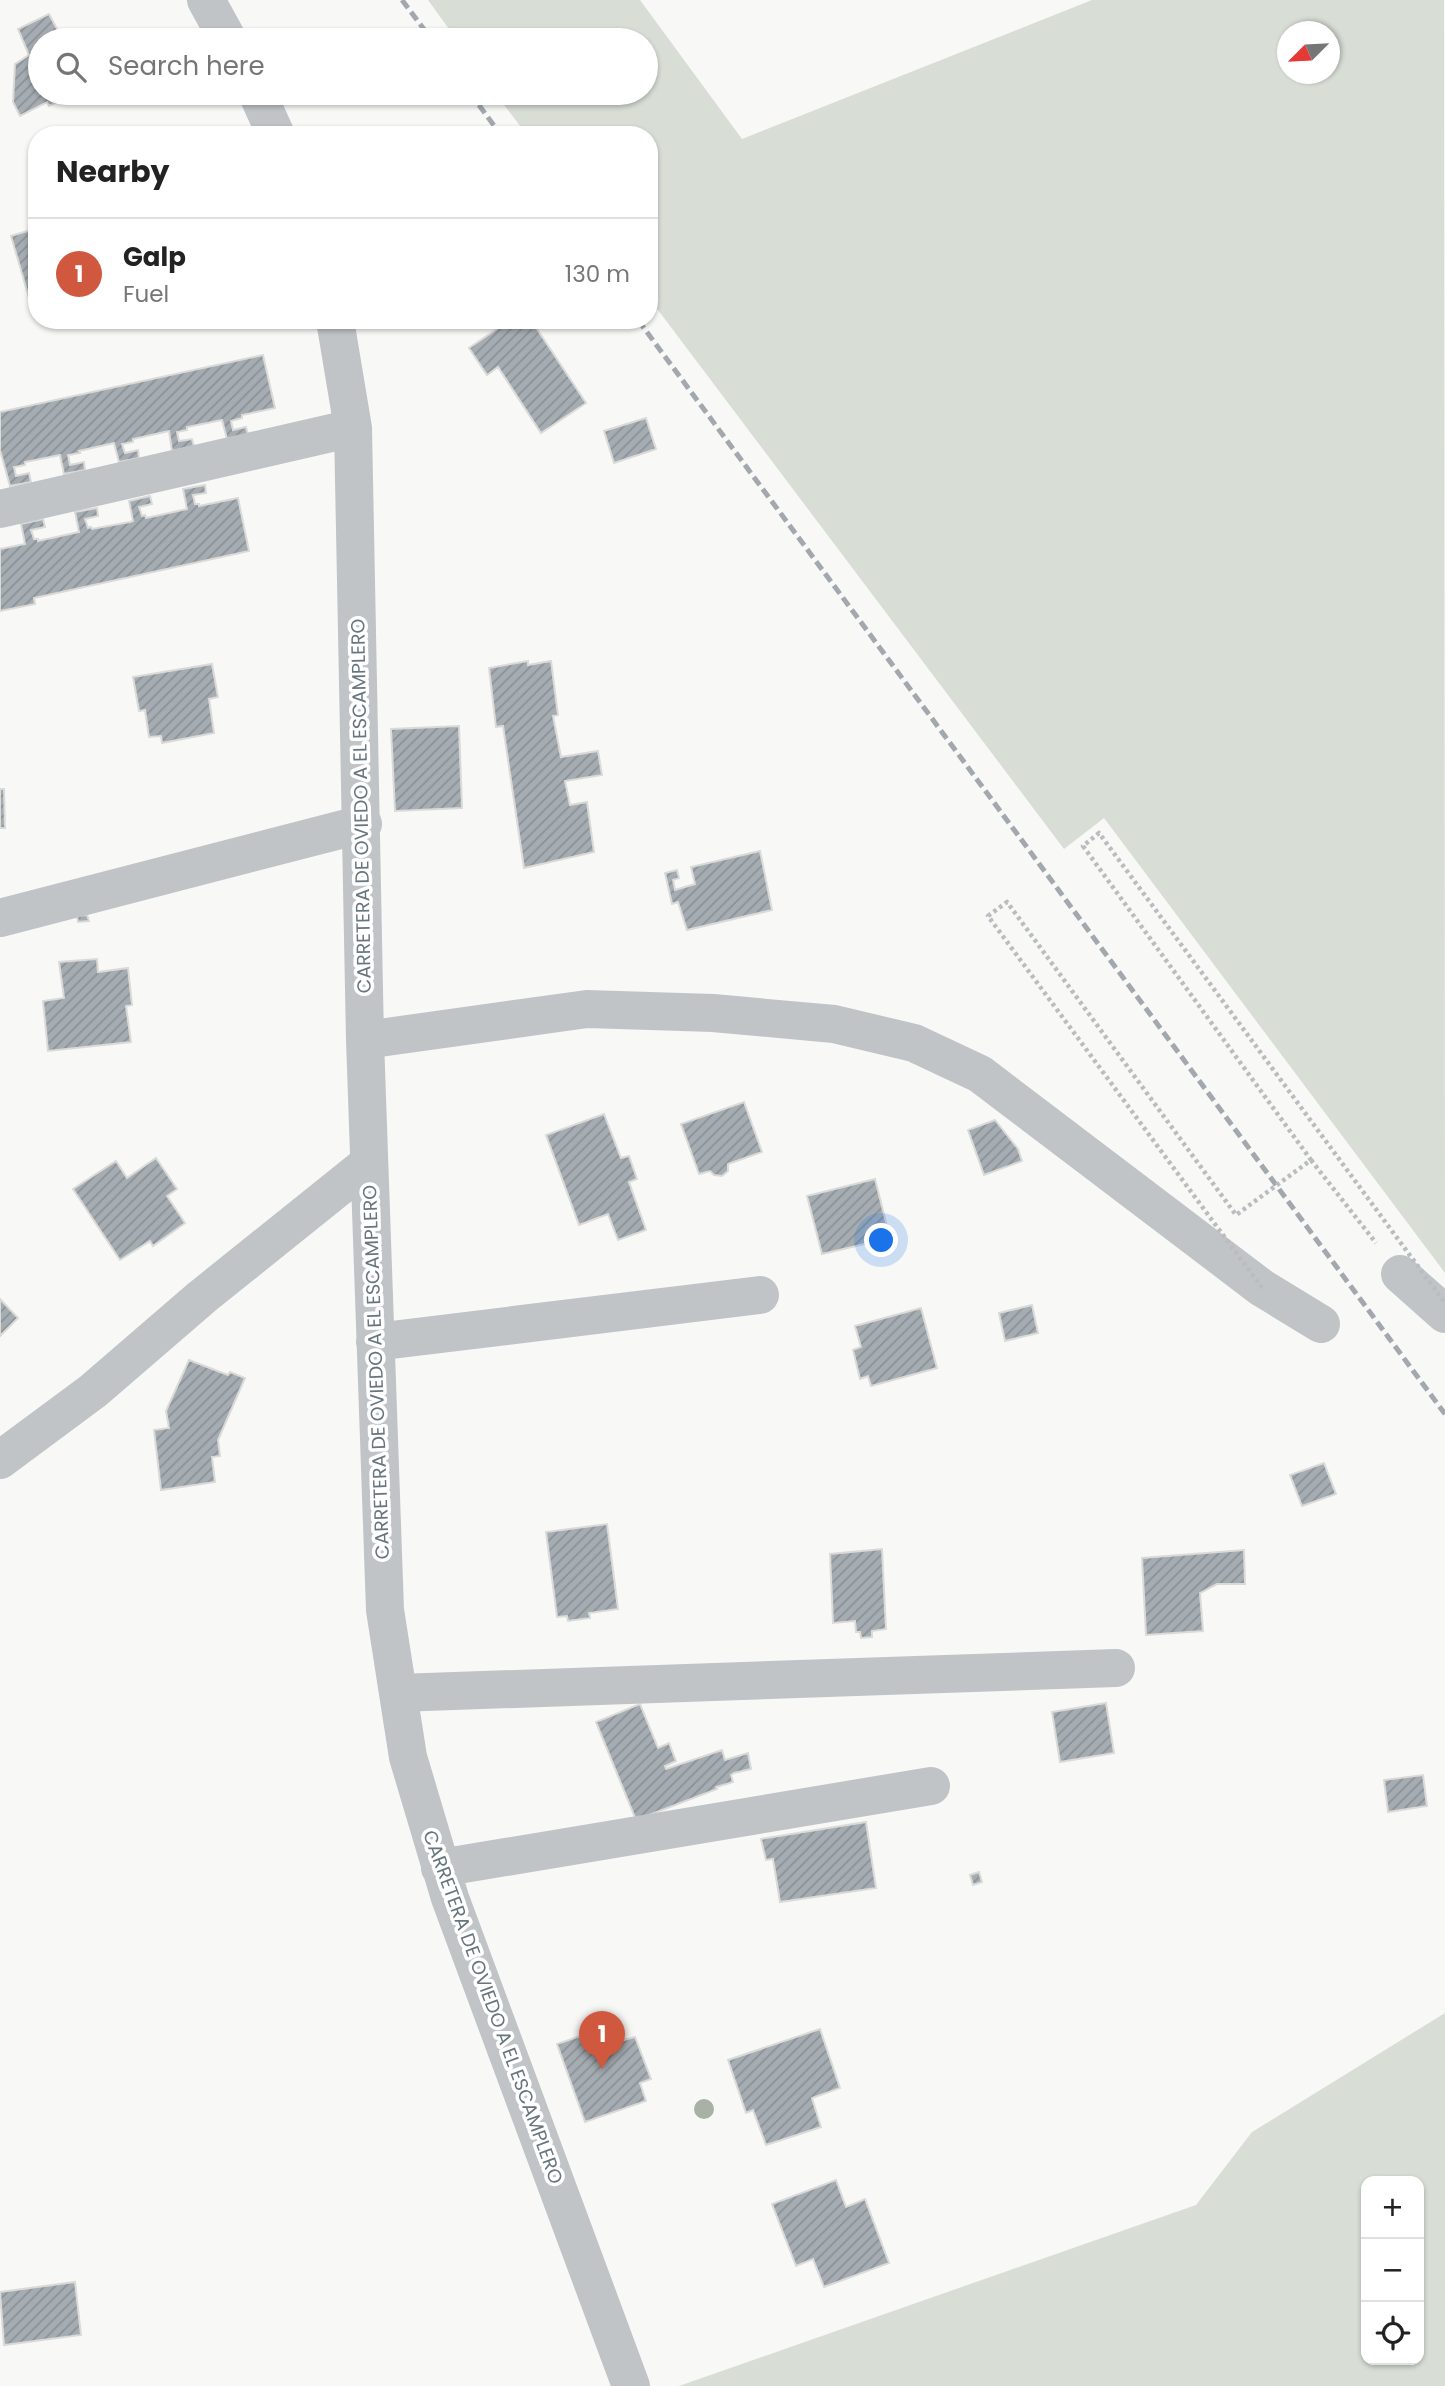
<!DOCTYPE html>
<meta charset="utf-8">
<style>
:root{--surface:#fff;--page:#f6f6f6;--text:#222;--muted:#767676;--line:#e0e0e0;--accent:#d0583e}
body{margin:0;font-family:Poppins,sans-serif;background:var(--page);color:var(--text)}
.controls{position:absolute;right:21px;bottom:21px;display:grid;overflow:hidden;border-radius:14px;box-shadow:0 2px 5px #0004}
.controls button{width:63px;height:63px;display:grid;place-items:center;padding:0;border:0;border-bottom:2px solid var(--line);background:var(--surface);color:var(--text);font:35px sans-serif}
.compass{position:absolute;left:1277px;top:21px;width:63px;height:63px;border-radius:50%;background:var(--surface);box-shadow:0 2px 5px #0004;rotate:246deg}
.you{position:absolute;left:882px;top:1241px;width:24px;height:24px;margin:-18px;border:5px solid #fff;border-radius:50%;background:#1a73e8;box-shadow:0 0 0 10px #1a73e833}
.badge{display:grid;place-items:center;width:46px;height:46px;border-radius:50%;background:var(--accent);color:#fff;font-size:23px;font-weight:700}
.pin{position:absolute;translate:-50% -58px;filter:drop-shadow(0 2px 4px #0008)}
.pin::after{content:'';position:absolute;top:37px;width:24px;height:21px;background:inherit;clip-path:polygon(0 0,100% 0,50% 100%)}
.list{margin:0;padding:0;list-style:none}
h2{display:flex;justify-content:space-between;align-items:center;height:91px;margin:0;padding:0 28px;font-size:30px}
h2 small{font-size:23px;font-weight:400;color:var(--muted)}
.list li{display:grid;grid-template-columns:46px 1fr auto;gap:21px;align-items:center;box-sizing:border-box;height:112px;padding:0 28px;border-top:2px solid var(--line)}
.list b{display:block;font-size:26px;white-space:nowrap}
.list p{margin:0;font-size:23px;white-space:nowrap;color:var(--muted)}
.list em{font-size:23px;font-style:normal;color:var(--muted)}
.icon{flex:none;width:38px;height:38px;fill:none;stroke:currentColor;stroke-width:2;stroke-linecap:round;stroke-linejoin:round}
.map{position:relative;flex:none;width:1445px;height:2386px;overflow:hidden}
.search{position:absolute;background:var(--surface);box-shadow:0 2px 5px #0004;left:28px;top:28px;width:630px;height:77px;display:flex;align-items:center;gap:18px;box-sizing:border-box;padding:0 24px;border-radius:38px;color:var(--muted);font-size:26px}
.panel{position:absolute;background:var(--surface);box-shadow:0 2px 5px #0004;left:28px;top:126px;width:630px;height:203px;border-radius:28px}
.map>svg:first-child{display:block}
.grass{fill:#d8ddd6;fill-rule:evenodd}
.building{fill:url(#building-hatch);stroke:#dadad8;stroke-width:2}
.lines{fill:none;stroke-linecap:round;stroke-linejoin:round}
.path{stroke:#babdbf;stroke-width:4.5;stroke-dasharray:3.5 3.5;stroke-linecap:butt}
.minor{stroke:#c0c4c7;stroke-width:38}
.rail{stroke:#a2a8ad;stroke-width:5;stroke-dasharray:10 5;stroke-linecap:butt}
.path-bridge{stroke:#babdbf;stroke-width:4.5;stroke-dasharray:3.5 3.5;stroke-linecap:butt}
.tree{fill:#a9b0a6}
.labels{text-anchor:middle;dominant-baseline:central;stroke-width:7;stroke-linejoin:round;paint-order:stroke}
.street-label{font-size:19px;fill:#66757e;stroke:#fff}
</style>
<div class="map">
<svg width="1445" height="2386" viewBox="0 0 1445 2386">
<defs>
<pattern id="building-hatch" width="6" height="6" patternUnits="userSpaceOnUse" patternTransform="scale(1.75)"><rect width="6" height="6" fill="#a6adb2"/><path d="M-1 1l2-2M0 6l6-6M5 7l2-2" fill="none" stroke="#8b9196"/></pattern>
</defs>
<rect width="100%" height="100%" fill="#f8f8f6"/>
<path class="grass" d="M428,0h212l102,139 350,-139h352l1,1273 -341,-455 -40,31 -415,-551v-163h-122l-32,-42h151v-53h-189zM1288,32h42v42h-42z
M1445,2013v373h-766l517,-181 56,-73zM1366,2181h53v179h-53z"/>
<path class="building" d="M49,14l14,26h-23v53h23l-2,1 3,5 -15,7 -2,-4 -27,14 -7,-14 2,-38 14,-9 -11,-26z
M37,228v89l-2,1 -24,-82z
M510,320h21l55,83 -45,30 -43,-66 -11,8 -18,-27z
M263,355l12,53 -33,7v3l-11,3 2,9 13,-3 2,8 -21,4 -5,-19 -35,7v3l-10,2 2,9 13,-2 2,7 -22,5 -3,-20 -36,8v3l-11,2 3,9 13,-3 1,8 -20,4 -5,-19 -35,8 1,2 -12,2 2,10 14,-3 1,8 -21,4 -4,-19 -35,7v3l-11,2 2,9 13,-3 2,9 -21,4 -10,-36v-38z
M646,418l10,31 -42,14 -10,-32z
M205,485l1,8 -13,2 2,9h4v2l39,-8 11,53 -215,47 1,6 -35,7v-62l25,-5 -4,-20 22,-5 2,8 -14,3 3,9h4v2l41,-9 -4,-20 22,-4 1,8 -13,3 3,9 3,-1 1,2 38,-7 3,-1 -4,-20 21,-5 2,8 -13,3 3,9 3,-1 1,3 41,-9 -4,-20z
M528,661v4l23,-4 7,54 -5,1 8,41 37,-6 4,24 -37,6 5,24 17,-3 7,50 -70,16 -21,-142 -7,1 -7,-59z
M212,664l6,33 -9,2 5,34 -52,10 -1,-7 -12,1 -4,-27 -6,1 -6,-34z
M459,726l3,82 -67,3 -4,-82z
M0,789h4l1,39h-5z
M760,851l12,59 -85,20 -9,-28 -6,2 -7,-31 12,-3 2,8 -6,2 2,10 20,-6 -4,-17z
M87,915l2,6 -11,1 -1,-6z
M97,959l1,13 30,-4 4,37 -6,1 5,36 -83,9 -5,-50 21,-3 -5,-36z
M744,1102l18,50 -34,12v7l-6,5 -8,-1 -4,-4 -11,3 -18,-50z
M604,1114l17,44 8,-2 8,23 -8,3 17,48 -28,10 -10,-26 -29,11 -33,-90z
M995,1120l23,29 4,12 -38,14 -16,-45z
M156,1158l21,31 -10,7 18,27 -32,23 -3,-5 -30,19 -47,-71 43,-28 11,17z
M875,1179l15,59 -68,16 -15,-58z
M0,1299l18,19 -18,18z
M1032,1305l6,28 -33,8 -6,-28z
M921,1308l16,60 -66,18 -3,-10 -8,3 -7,-29 8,-3 -6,-21z
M189,1360l39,15 2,-3 15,6 -27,62 2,16 -8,1 3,25 -54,8 -7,-60 15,-2 -3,-17z
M1324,1463l12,31 -34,12 -12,-31z
M607,1524l11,85 -29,4 1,5 -22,3 -1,-5 -10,1 -11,-85z
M882,1549l4,80 -14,2v6l-11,1 -1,-6h-4l-1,-11 -22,2 -3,-69z
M1244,1550l1,34h-28l-17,9 3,38 -57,4 -4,-77z
M1106,1703l8,50 -54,9 -8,-50z
M640,1704l18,44 11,-5 7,18 -11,5 1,3 56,-19 3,10 23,-7 3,16 -17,4 -3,2 2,7 -17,5 1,2 -81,31 -40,-98z
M1423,1775l4,31 -39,6 -4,-32z
M866,1822l10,66 -96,14 -7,-43 -7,1 -5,-21z
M979,1872l3,10 -9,3 -3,-10z
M618,2023l6,17 11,-3 16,42 -11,4 6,18 -61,21 -28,-78z
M820,2029l20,59 -28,10 9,29 -55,18 -13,-35 -7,3 -18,-53z
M836,2180l10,27 19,-8 24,64 -65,24 -11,-28 -17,7 -24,-62z
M75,2282l6,53 -77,10 -4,-53z"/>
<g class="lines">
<path class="path" d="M1311,1160l65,83"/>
<path class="minor" d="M206,0l22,40
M257,93l19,42
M335,320l18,108 12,612 20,570 23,147 42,141 181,488
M0,509l353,-81
M0,918l363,-94
M365,1040l222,-31 126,4 121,11 80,19 66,31 282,214 59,36
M1400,1274l45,40
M375,1342l385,-47
M0,1460l93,-69 109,-94 167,-134
M398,1693l718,-25
M440,1868l491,-82"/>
<path class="rail" d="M402,0l30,40
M470,93l31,42
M638,320l807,1094"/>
<path class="path-bridge" d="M1262,1288l-274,-372 19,-14 229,313 75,-55 -228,-314 16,-13 346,470"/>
</g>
<circle class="tree" cx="704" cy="2109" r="10"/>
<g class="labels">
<g class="street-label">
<text transform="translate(361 806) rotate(-91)">CARRETERA DE OVIEDO A EL ESCAMPLERO</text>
<text transform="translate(376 1372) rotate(-92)">CARRETERA DE OVIEDO A EL ESCAMPLERO</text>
<text transform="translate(493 2007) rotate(70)">CARRETERA DE OVIEDO A EL ESCAMPLERO</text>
</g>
</g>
</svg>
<div class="controls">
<button>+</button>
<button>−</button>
<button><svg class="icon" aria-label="locate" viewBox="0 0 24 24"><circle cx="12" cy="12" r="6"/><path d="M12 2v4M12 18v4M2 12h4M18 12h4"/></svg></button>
</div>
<svg class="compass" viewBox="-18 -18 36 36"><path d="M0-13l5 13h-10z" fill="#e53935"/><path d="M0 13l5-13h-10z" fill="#767676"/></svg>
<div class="you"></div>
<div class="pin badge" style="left:602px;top:2069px">1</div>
<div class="search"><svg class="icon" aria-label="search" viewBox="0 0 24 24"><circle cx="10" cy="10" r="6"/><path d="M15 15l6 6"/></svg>Search here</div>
<section class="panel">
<h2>Nearby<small></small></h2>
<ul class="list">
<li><span class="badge">1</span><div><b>Galp</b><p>Fuel</p></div><em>130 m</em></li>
</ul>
</section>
</div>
